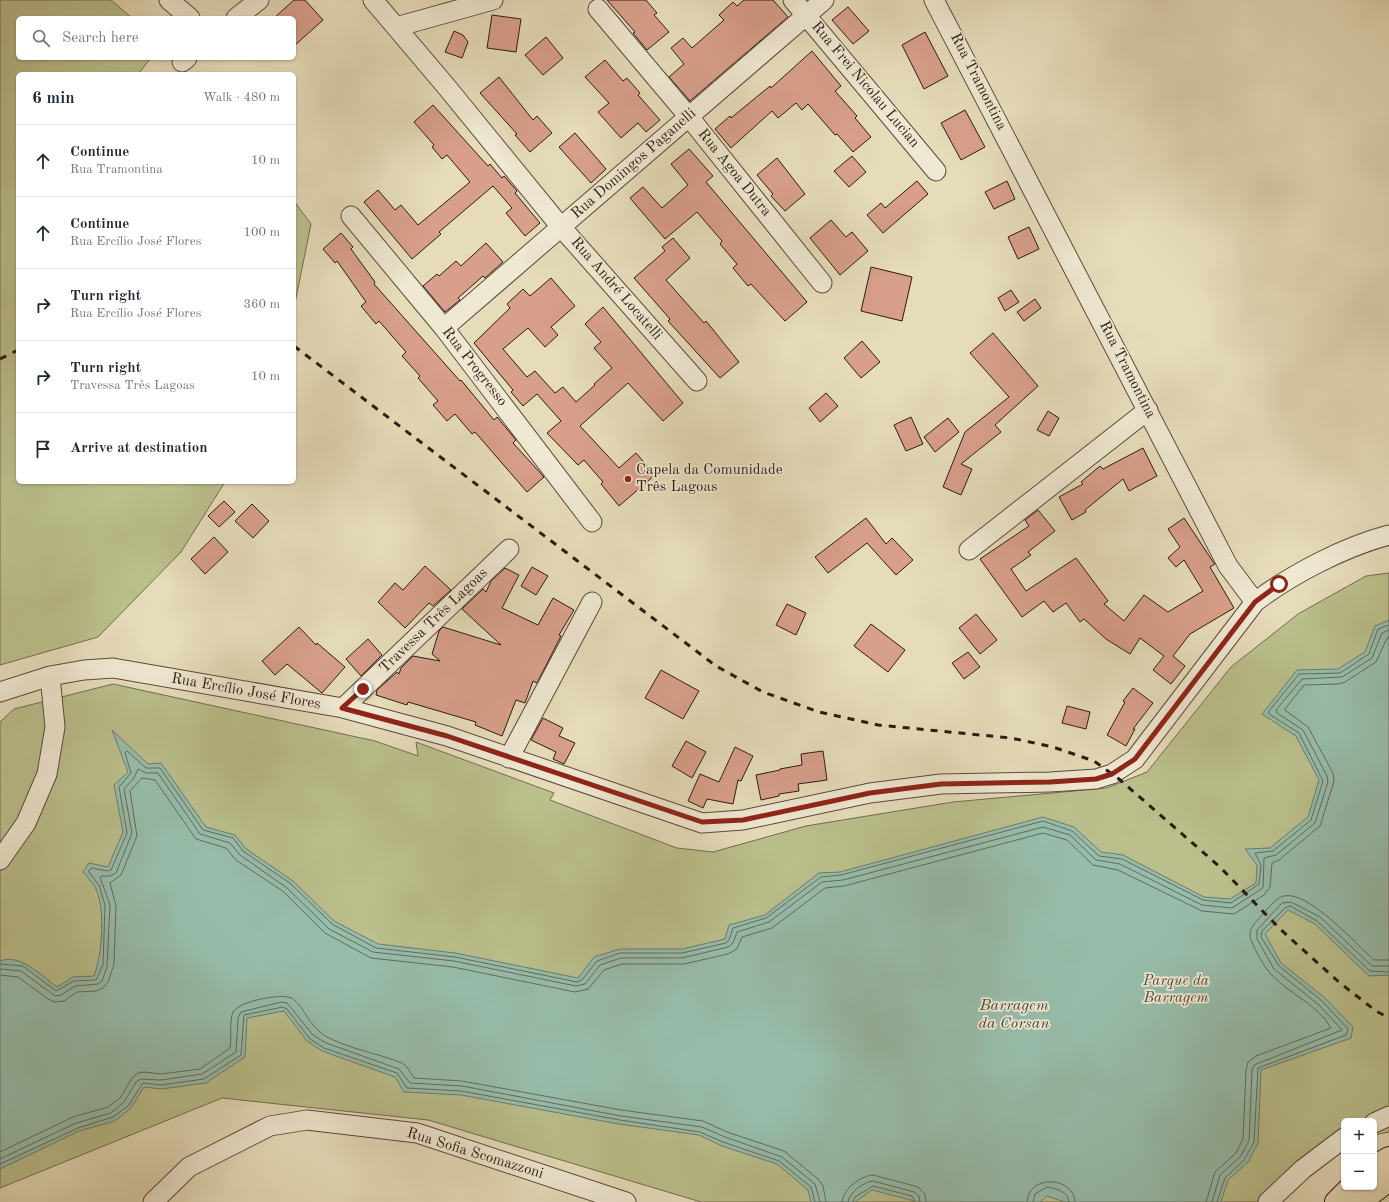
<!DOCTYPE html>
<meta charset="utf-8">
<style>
:root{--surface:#fff;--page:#f6f6f7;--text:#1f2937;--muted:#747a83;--line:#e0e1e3}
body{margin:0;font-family:"Old Standard TT",serif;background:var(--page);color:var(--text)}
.controls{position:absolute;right:12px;bottom:12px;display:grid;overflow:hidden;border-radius:6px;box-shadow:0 1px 3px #0004}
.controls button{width:36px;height:36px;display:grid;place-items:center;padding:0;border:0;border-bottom:1px solid var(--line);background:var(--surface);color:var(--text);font:20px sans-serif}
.stop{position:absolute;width:12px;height:12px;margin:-9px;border:3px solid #8f2418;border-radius:50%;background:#fff}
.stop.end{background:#8f2418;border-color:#fff;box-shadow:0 1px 4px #0008}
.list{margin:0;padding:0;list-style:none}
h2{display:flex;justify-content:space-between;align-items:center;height:52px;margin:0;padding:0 16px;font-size:17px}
h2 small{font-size:13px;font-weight:400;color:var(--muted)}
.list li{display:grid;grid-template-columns:26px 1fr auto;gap:12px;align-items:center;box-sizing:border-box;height:72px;padding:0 16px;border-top:1px solid var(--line)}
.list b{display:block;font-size:15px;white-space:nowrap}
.list p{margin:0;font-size:13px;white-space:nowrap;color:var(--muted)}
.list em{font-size:13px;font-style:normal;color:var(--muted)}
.icon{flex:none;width:22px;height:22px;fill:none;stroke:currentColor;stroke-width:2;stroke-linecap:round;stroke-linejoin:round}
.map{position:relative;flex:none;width:1389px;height:1202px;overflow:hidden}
.search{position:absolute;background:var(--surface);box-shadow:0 1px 3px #0004;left:16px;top:16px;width:280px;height:44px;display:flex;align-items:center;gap:10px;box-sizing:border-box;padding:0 14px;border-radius:6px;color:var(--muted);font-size:15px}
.panel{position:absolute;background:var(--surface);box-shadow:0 1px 3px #0004;left:16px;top:72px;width:280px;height:412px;border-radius:6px}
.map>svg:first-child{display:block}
.green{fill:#babf8c;stroke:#746c4f}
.water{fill:#97bcaa;stroke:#6d7b6d}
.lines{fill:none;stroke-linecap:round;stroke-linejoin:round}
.shore{stroke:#626b5e;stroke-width:1}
.building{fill:#d89f8a;stroke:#2d1a12}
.minor-casing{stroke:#5b4a3c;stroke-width:21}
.major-casing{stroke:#2d1a12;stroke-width:24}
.minor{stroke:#efe8d2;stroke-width:19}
.major{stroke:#e6dcba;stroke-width:22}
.rail{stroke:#2d1a12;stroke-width:3;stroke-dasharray:7 7;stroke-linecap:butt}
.route{stroke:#8f2418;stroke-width:5}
.poi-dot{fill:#8f2418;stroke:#efe8d2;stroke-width:1.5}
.labels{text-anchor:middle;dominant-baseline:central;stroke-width:3.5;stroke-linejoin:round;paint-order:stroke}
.street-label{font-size:15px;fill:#2d1a12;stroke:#efe8d2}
.poi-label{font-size:15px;fill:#2d1a12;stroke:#efe8d2;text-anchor:start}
.park-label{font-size:15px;font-style:italic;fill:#574c37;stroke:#efe8d2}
.water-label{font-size:16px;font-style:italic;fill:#4d4b40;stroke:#efe8d2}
</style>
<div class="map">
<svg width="1389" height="1202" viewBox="0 0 1389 1202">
<rect width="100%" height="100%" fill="#e6dcba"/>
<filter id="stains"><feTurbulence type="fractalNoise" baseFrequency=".005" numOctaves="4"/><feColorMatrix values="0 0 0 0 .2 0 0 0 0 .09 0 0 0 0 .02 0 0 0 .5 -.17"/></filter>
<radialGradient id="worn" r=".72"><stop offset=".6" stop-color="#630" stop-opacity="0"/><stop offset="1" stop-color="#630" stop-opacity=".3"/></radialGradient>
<path class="green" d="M0,0h111l21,18h-114v40h133l-13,16h-120v408h207l-44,70 -83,85 -98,28z
M294,201l17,23 -17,84z
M1389,573v559l-15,3v-14h-30v18l-14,2 -73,61h-556l-273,-82 -206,-22 -222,90v-466l14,-13 99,-25 262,57 43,15 -2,-14 138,51 -4,7 127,48 36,4 93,-26 147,-24 154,-14 40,-16 84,-105 67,-53 68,-38z"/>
<path class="water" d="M1389,620v355l-20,1 -54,-52 -27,-14 -23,24 16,29 44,35 28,29 -2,11 -90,32 -3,73 -10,19 -20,18 -7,22h-156l-18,-6 -7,6h-122l-46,-12 -17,12h-44l-3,-12 -31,-26 -55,-18 -23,-11 -80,-11 -158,-29 -57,-3 -9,-15 -73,-26 -15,-10 -23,-30 -37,7 -2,39 -39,26 -45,6 -17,-2 -13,21 -16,13 -36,10 -79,38v-208c20,-8 42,15 57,26l16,-10 21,-1c8,-20 12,-69 1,-89 -3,-5 -8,-10 -12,-15l6,-9 19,4 15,-35 -9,-47 14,-13 -16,-42 36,34 13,-1 45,64 29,8 10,13 48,33 41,40 44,23 77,9 123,25 16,-21 26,-8h62l43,-10 4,-14 36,-10 54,-42 21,-1 203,-55 31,10 27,25 22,3 81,42 26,2 26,-16 1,-18 -12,-16 25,-1 38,-31 11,-37 -23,-44 -34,-22 35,-44 41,-1 27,-17 10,-26z"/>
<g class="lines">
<path class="shore" d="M0,964l23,2 33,25 18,-10 22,-1 7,-15 2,-60 -6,-20 -11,-14 4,-3 15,3 4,-1 16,-37 -8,-46 12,-14 -6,-20 2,-2 19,17h14l43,62 30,8 10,13 48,33 41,40 44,24 79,9 122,25 5,-2 15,-19 23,-8h62l44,-10 3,-3 4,-12 33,-10 55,-41 20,-2 202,-54 29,10 27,25 23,3 81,41 28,3 28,-19 2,-19 -6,-12 18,-2 38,-31 12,-39 -24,-48 -30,-19v-3l30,-37 41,-1 29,-19 9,-25 11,-4
M0,969l21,2 34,25 6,-1 14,-9 23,-2 4,-3 5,-14 3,-62 -10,-28 2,-1h8l6,-3 16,-40 -8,-44 10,-11 4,-9 8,4h12l42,61 30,9 10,12 47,33 42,41 44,23 81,9 122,25 9,-2 15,-19 21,-7h61l46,-11 5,-4 4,-11 32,-10 53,-40 21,-2 200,-53 27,8 26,25 24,4 82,41 30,3 31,-20 1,-30 12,-3 39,-32 13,-41 -1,-6 -24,-46 -26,-17 -1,-3 26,-31 40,-2 30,-19 10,-25 7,-3
M0,975l18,2 30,22 7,3 9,-1 13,-9 19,-1 7,-3 5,-6 6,-18 2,-58 -6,-23 11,-8 16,-39 -7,-45 12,-13 13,2 41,59 30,9 10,12 48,32 41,41 46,25 82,9 122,25 13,-3 16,-19 18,-6h62l44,-10 9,-5 5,-12 30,-9 53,-40 19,-2 199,-53 24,7 26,25 25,5 84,41 32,3 30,-19 6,-8 2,-24 7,-3 41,-34 14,-45 -1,-8 -25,-46 -22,-16 -1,-2 19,-24 34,-1 7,-2 31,-20 11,-24 2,-1
M0,1152l73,-35 35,-10 12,-9 12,-20 6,-5 6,-1 17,2 39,-5 30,-21c2,-11 -1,-26 3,-36 6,-11 51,-20 60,-13 13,10 15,27 34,38 20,11 53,17 75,26l5,4 7,11 48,3 159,29 82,11 24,11 57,19 35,29 4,6 3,16
M0,1159l76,-36 35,-10 13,-11 12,-20 5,-3 20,1 41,-6 34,-22 2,-34 3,-6 40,-10 6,1 26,32 13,8 73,26 11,14 52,3 159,30 81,11 23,10 57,20 33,27 5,18
M0,1164l78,-36 35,-11 15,-11 15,-23 18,2 43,-6 37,-24 3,-40 39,-8 4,2 23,30 14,9 73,25 10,15 54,3 159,29 80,12 23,10 56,19 32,26 4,15
M842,1202c1,-13 18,-26 31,-27l45,12 7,7 1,8
M848,1202c1,-10 16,-20 25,-21l41,11 5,4 1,6
M853,1202l2,-5 18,-11 39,10 3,6
M1027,1202c1,-28 47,-26 48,0
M1033,1202l2,-8 12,-7c10,2 21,4 22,15
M1206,1202l9,-30 21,-19 7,-14 3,-69 2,-8 8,-6 75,-28c-13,-24 -44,-35 -61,-55 -7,-8 -14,-21 -18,-31 -6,-12 3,-19 10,-27 6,-6 13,-17 22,-19 24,-6 73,49 90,64h15
M1212,1202l8,-27 20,-18 9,-16 3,-71 2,-5 88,-35 -23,-25 -45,-36 -17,-30v-9l25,-27 9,-1 29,15 52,49h17
M1217,1202l8,-24 19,-18 10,-18 4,-74 88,-33 2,-6 -26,-28 -43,-35 -18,-29 1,-6 23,-23 5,-2 27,15 53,50 19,1"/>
</g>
<path class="building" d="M294,0h11l18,20 -29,26v-28h-20z
M607,0h39l11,13 -3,2 15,17 -22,18 -14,-17 2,-1z
M744,0h29l15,17 -98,84 -21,-24 15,-13 -13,-16 12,-10 9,10 32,-28 -5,-5 14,-13 4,4z
M848,7l21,24 -16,13 -21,-24z
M492,15l29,4 -5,33 -29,-4z
M454,31l9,4 5,7 -6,16 -17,-6z
M925,32l23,44 -24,13 -22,-44z
M546,37l17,21 -20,17 -18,-20z
M812,51l29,35 -6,5 22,25 -2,2 16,19 -18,15 -16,-18 -2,1 -27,-31 -6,6 -6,-7 -18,15 -6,-7 -41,37 -16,-19 15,-13 1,2 39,-32 1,2z
M605,60l18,21 4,-3 13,15 -2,2 22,25 -14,12 -8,-9 -17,15 -23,-26 11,-9 -24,-26z
M499,77l34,43 4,-4 15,17 -22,19 -15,-17 2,-1 -37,-41z
M433,105l55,61 2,-2 12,14 2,-2 13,15 -2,2 25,30 -15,13 -19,-23 6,-5 -19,-22 -54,46 2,2 -29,25 -48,-57 14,-12 17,20 6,-5 17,20 52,-43 -23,-27 -5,4 -10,-12 2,-2 -20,-23z
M965,110l20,37 -24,13 -20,-37z
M575,133l31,36 -15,14 -32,-36z
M689,149l24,27 -7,6 101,120 -22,19 -34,-37 -3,2 -15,-18 4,-4 -17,-20 2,-3 -25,-29 -32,27 -35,-41 13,-11 19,21 26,-23 -17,-21z
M852,156l14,16 -17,15 -15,-16z
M777,158l28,36 -20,17 -14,-15 2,-2 -16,-19z
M917,181l11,13 -45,39 -16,-18 14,-12 4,5z
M1007,181l8,18 -21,10 -9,-17z
M831,220l15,17 6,-5 16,19 -28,24 -30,-37z
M1029,227l10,22 -21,10 -10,-22z
M341,233l12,14 -2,2 24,33 -1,2 86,97 1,-1 33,40 3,-3 19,23 -3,3 31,34 -17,15 -52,-60 -3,2 -17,-20 -8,7 -14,-16 5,-4 -20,-23 2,-2 -18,-20 4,-4 -27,-31 -3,3 -15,-18 5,-4 -29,-41 -2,2 -12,-14z
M673,238l17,20 -24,22 38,43 2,-2 33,41 -19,16 -52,-57 2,-2 -36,-41 31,-27 -3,-4z
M486,243l17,19 -18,16 -2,-2 -25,22 2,2 -15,12 -22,-26 14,-12 2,2 17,-15 5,5z
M871,267l41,10 -10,44 -41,-10z
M551,278l24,28 -24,21 7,8 -13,12 -17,-19 -25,21 24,28 8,-6 20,22 8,-6 13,15 19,-17 -1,-1 18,-16 -18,-20 7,-6 -16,-18 18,-17 80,96 -20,18 -35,-38 -48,43 39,42 17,-15 19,22 -36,31 -18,-22 2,-2 -19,-22 -6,5 -31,-32 14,-12 -24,-27 -14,12 -12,-14 2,-2 -39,-47 36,-35 -3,-4 16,-15 7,7z
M1011,290l8,12 -14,9 -7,-13z
M1035,299l6,9 -17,13 -7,-9z
M993,333l45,53 -43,39 6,7 -40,32 11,5 -11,26 -18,-8 22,-55 44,-35 -39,-44z
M862,341l18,21 -19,16 -17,-20z
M826,393l12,13 -18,16 -11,-14z
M1048,411l11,7 -10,18 -12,-6z
M911,417l12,27 -17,7 -12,-26z
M948,418l11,14 -24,20 -11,-15z
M1143,448l14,28 -28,15 -6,-12 -38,31 1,2 -14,8 -13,-23 24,-13 -2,-2 19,-16 3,3z
M224,501l11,11 -16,15 -11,-11z
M252,504l17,17 -16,17 -18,-17z
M1038,510l17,21 -27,21 3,3 -20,14 15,22 50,-33 32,43 -4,3 20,17 20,-26 24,17 35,-21 -19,-31 -8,7 -8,-9 12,-11 -12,-18 16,-11 30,45 1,1 -5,3 24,41 -44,26 -17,22 12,10 -14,18 -18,-14 11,-14 -24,-18 -10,16 -24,-15 -22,-20 -4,3 -14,-19 -13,9 -9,-11 -22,16 -42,-58 49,-33 -4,-6z
M866,518l20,26 6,-6 21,22 -17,15 -29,-32 -39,30 -13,-16z
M214,537l14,15 -23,22 -14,-15z
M425,566l26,24 -18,16 -4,-3 -24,25 -27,-26 17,-19 8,7z
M532,567l16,9 -12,19 -15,-9z
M505,568l14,7 -17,33 36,17 15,-27 21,12 -15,25 2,1 -24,47 -4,-2 -8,22 -9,-3 -14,36 -27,-11 1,-3 -68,-20 -1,3 -31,-10 1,-5 20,-18 2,2 2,-6 12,-12 27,5 -8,-7 7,-23 4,-4 58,18 -39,-36 21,-20 3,3 5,-11z
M787,604l19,9 -10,22 -20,-10z
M976,614l21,26 -17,14 -21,-26z
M871,624l34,26 -17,22 -34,-26z
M299,627l17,18 1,-2 28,24 -23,26 -35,-29 -12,11 -13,-14z
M368,639l14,16 -21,21 -15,-17z
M968,652l12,15 -16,12 -12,-16z
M661,670l38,21 -16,28 -38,-21z
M1133,688l20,15 -20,26h2l-9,17 -19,-11 18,-33 -2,-1z
M1067,706l23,6 -4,17 -24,-6z
M543,718l20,10 -4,8 16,7 -11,21 -11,-5 3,-7 -25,-12z
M686,741l20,11 -14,26 -20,-12z
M735,747l18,9 -12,25 -3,-1 -5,24 -26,-5 -4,9 -15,-7 12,-27 19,8z
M823,751l4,29 -29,4 1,7 -20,3v2l-18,4 -5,-25 24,-5v-1l22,-4 -1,-11z"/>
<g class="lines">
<g class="minor-casing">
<path id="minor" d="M169,0l21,18
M373,0l72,85 116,142 136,154
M793,0l143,171
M934,0l294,566 27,36
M598,9l91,108 133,166
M236,18l23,-18
M396,27l97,-27
M182,62l5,-4
M351,216l93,112 148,194
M444,328l380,-328
M969,550l179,-140
M0,692l50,-16 34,-6 29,-2 230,40 104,28 255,87 41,-3 127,-27 71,-9 109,-2 46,-3 16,-5 23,-15 120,-157c37,-28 89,-55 134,-67
M343,708l166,-159
M509,758l83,-156
M0,860l26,-37 21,-49 8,-47 -5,-51
M1374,1123l15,-7
M153,1202l36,-35 81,-41 37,-6 110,13 209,69
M1268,1202l35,-33 41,-31"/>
</g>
<g class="major-casing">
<path id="major" d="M1374,1167l15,-9
M1336,1202l15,-15
M1360,1202l29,-22"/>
</g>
<use href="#minor" class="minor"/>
<use href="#major" class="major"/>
<path class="rail" d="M294,346l422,320 47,26 56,20 59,13 133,13 42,9 41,14 25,18 101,88 60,62 60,54 36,28 13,7
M0,359l18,-9"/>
</g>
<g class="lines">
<path class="route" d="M363,689l-21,19 105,28 255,86 41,-2 127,-27 71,-9 109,-2 46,-3 16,-5 23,-15 120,-157 24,-18"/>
</g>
<circle class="poi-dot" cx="628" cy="479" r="4"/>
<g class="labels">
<g class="street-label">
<text transform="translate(978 82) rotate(63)">Rua Tramontina</text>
<text transform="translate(865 85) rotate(50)">Rua Frei Nicolau Lucian</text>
<text transform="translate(634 164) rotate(-41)">Rua Domingos Paganelli</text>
<text transform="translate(734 173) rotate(51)">Rua Agoa Dutra</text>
<text transform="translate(616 289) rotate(49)">Rua André Locatelli</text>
<text transform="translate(474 367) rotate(52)">Rua Progresso</text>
<text transform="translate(1127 370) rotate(63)">Rua Tramontina</text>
<text transform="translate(434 621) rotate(-44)">Travessa Três Lagoas</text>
<text transform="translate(246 692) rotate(10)">Rua Ercílio José Flores</text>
<text transform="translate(475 1154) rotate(17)">Rua Sofia Scomazzoni</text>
</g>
<g class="poi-label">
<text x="636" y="470">Capela da Comunidade<tspan x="636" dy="17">Três Lagoas</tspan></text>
</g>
<g class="park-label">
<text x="1176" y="981">Parque da<tspan x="1176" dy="17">Barragem</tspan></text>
</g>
<g class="water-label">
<text x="1014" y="1006">Barragem<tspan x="1014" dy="18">da Corsan</tspan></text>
</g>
</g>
<rect width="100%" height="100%" filter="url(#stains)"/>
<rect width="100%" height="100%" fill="url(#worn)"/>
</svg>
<div class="controls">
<button>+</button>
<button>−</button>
</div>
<div class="stop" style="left:1279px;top:584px"></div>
<div class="stop end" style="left:363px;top:689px"></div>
<div class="search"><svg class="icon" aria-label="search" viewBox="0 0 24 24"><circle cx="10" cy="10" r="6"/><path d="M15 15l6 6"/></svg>Search here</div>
<section class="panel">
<h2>6 min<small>Walk · 480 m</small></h2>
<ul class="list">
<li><svg class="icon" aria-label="ahead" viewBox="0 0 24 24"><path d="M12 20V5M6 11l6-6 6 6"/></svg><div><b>Continue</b><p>Rua Tramontina</p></div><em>10 m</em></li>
<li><svg class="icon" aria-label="ahead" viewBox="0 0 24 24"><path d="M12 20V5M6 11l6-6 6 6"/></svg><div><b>Continue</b><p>Rua Ercílio José Flores</p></div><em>100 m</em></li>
<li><svg class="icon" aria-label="right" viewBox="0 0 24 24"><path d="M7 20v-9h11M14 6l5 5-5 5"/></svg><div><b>Turn right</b><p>Rua Ercílio José Flores</p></div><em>360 m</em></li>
<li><svg class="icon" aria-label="right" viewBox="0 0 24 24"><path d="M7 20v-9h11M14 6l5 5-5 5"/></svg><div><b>Turn right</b><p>Travessa Três Lagoas</p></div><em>10 m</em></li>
<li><svg class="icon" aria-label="arrive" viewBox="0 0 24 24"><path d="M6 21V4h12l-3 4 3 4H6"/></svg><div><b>Arrive at destination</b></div></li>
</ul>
</section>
</div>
